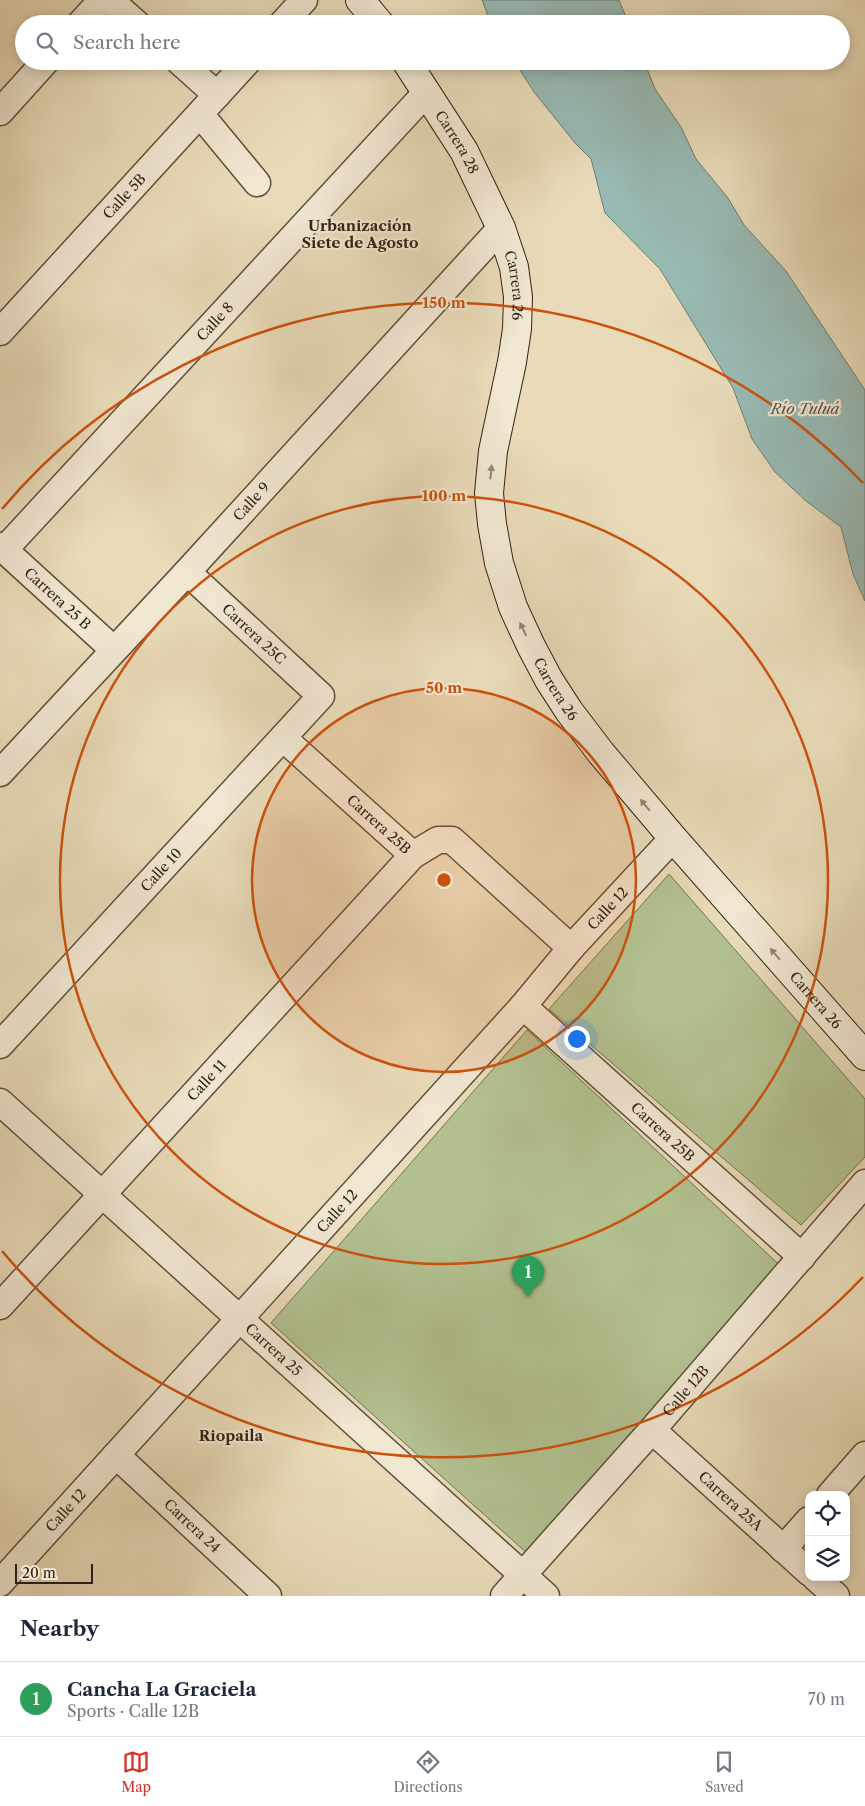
<!DOCTYPE html>
<meta charset="utf-8">
<style>
:root{--surface:#fff;--page:#f2f2f3;--text:#1f2937;--muted:#747a83;--line:#e0e1e3;--accent:#d93025}
body{margin:0;font-family:"Libre Caslon Text",serif;background:var(--page);color:var(--text)}
.controls{position:absolute;right:15px;bottom:15px;display:grid;overflow:hidden;border-radius:10px;box-shadow:0 2px 12px #0003}
.controls button{width:45px;height:45px;display:grid;place-items:center;padding:0;border:0;border-bottom:1px solid var(--line);background:var(--surface);color:var(--text);font:25px sans-serif}
.scale{position:absolute;left:15px;bottom:12px;width:78px;box-sizing:border-box;padding-left:5px;border:2px solid #332214;border-top:0;font-size:14px;line-height:18px;white-space:nowrap;color:#332214;-webkit-text-stroke:4px #f1e8d2;paint-order:stroke}
.you{position:absolute;left:576px;top:1038px;width:18px;height:18px;margin:-12px;border:4px solid #fff;border-radius:50%;background:#1a73e8;box-shadow:0 0 0 8px #1a73e833}
.badge{display:grid;place-items:center;width:32px;height:32px;border-radius:50%;background:var(--accent);color:#fff;font-size:16px;font-weight:700}
.pin{position:absolute;translate:-50% -41px;filter:drop-shadow(0 1px 2px #0008)}
.pin::after{content:'';position:absolute;top:26px;width:18px;height:15px;background:inherit;clip-path:polygon(0 0,100% 0,50% 100%)}
.list{margin:0;padding:0;list-style:none}
h2{display:flex;justify-content:space-between;align-items:center;height:65px;margin:0;padding:0 20px;font-size:21px}
h2 small{font-size:16px;font-weight:400;color:var(--muted)}
.list li{display:grid;grid-template-columns:32px 1fr auto;gap:15px;align-items:center;box-sizing:border-box;height:75px;padding:0 20px;border-top:1px solid var(--line)}
.list b{display:block;font-size:19px;white-space:nowrap}
.list p{margin:0;font-size:16px;white-space:nowrap;color:var(--muted)}
.list em{font-size:16px;font-style:normal;color:var(--muted)}
.icon{flex:none;width:28px;height:28px;fill:none;stroke:currentColor;stroke-width:2;stroke-linecap:round;stroke-linejoin:round}
.map{position:relative;flex:none;width:865px;height:1596px;overflow:hidden}
.search{position:absolute;background:var(--surface);box-shadow:0 2px 12px #0003;left:15px;right:15px;top:15px;height:55px;display:flex;align-items:center;gap:12px;box-sizing:border-box;padding:0 18px;border-radius:28px;color:var(--muted);font-size:19px}
.sheet{height:140px;background:var(--surface)}
nav{display:flex;justify-content:space-around;align-items:center;box-sizing:border-box;height:70px;border-top:1px solid var(--line);background:var(--surface);font-size:14px;color:var(--muted)}
nav a{display:grid;justify-items:center;gap:2px}
nav .on{color:var(--accent)}
.map>svg:first-child{display:block}
.green{fill:#b3c191;stroke:#737252}
.water{fill:#98bab4;stroke:#707d74}
.lines{fill:none;stroke-linecap:round;stroke-linejoin:round}
.street-casing{stroke:#60503d;stroke-width:29}
.secondary-casing{stroke:#332214;stroke-width:30}
.street{stroke:#f1e8d2;stroke-width:26}
.secondary{stroke:#f1e8d2;stroke-width:28}
.oneway{fill:#928573}
.ring{fill:none;stroke:#cd510d;stroke-width:2.5}
.labels{text-anchor:middle;dominant-baseline:central;stroke-width:4.5;stroke-linejoin:round;paint-order:stroke}
.street-label{font-size:14px;fill:#332214;stroke:#f1e8d2}
.neighbourhood-label{font-size:15px;font-weight:bold;fill:#332214;stroke:#f1e8d2}
.water-label{font-size:15px;font-style:italic;fill:#515044;stroke:#f1e8d2}
.centre{fill:#cd510d;stroke:#f1e8d2;stroke-width:2.5}
.ring-label{font-size:15px;text-anchor:middle;font-weight:bold;fill:#cd510d;stroke:#f1e8d2;stroke-width:4.5;stroke-linejoin:round;paint-order:stroke}
</style>
<div class="map">
<svg width="865" height="1596" viewBox="0 0 865 1596">
<rect width="100%" height="100%" fill="#e9dbb9"/>
<filter id="stains"><feTurbulence type="fractalNoise" baseFrequency=".004" numOctaves="4"/><feColorMatrix values="0 0 0 0 .2 0 0 0 0 .09 0 0 0 0 .02 0 0 0 .5 -.17"/></filter>
<radialGradient id="worn" r=".72"><stop offset=".6" stop-color="#630" stop-opacity="0"/><stop offset="1" stop-color="#630" stop-opacity=".3"/></radialGradient>
<path class="green" d="M669,874l196,225v58l-64,68 -252,-216z
M527,1030l259,241 -257,284 -258,-232z"/>
<path class="water" d="M482,0h137l10,24h-138z
M514,61h130l11,28 26,38 15,32 32,39 16,27 42,46 79,119v211l-12,-27 -12,-47 -35,-26 -31,-29 -23,-33 -19,-51 -73,-119 -55,-56 -14,-54 -16,-16 -41,-51z"/>
<g class="lines">
<g class="street-casing">
<g id="street">
<path d="M110,0l27,24"/>
<path d="M80,24l22,-24"/>
<path d="M282,24l22,-24"/>
<path d="M179,61l38,34"/>
<path d="M0,112l46,-51"/>
<path d="M200,114l57,69"/>
<path id="s1" d="M0,332l248,-271"/>
<path id="s2" d="M0,546l114,104"/>
<path id="s3" d="M4,550l422,-457"/>
<path id="s4" d="M283,738l130,117 25,-15h14l119,108"/>
<path id="s5" d="M0,773l187,-201 314,-344"/>
<path id="s6" d="M523,1006l279,251"/>
<path id="s7" d="M0,1045l321,-349 -134,-124"/>
<path id="s8" d="M0,1102l546,494"/>
<path id="s9" d="M0,1306l413,-451"/>
<path id="s10" d="M652,1430l157,142"/>
<path id="s11" d="M116,1455l152,141"/>
<path d="M830,1495l35,-40"/>
<path d="M783,1549l26,-29"/>
<path d="M815,1577l21,19"/>
<path id="s12" d="M0,1583l523,-577 48,-58 102,-110"/>
<path id="s13" d="M504,1596l148,-166 213,-247"/>
</g>
</g>
<g class="secondary-casing">
<g id="secondary">
<path d="M360,0l20,24"/>
<path id="s14" d="M406,61l58,90 37,77 13,39 4,30 -1,32 -5,33 -19,89 -4,42 3,31 7,39 14,44 18,39 18,34 20,31 32,42 72,85 192,218"/>
</g>
</g>
<use href="#street" class="street"/>
<use href="#secondary" class="secondary"/>
</g>
<defs><path id="oneway-solid" d="M-6-.8H1V-3.2L6.5 0L1 3.2V.8H-6Z" transform="scale(1.25)"/></defs>
<g class="oneway">
<use href="#oneway-solid" transform="translate(491 472) rotate(-84)"/>
<use href="#oneway-solid" transform="translate(523 629) rotate(-115)"/>
<use href="#oneway-solid" transform="translate(645 805) rotate(-130)"/>
<use href="#oneway-solid" transform="translate(775 954) rotate(-131)"/>
</g>
<circle cx="444" cy="880" r="192" fill="#cd510d" fill-opacity=".12"/>
<g class="ring">
<circle cx="444" cy="880" r="192"/>
<circle cx="444" cy="880" r="384"/>
<path d="M863 1277A577 577 0 0 1 2 1251M2 509A577 577 0 0 1 863 483"/>
</g>
<g class="labels">
<g class="street-label">
<text stroke="none"><textPath href="#s14" startOffset="96">Carrera 28</textPath></text>
<text stroke="none"><textPath href="#s1" startOffset="184">Calle 5B</textPath></text>
<text stroke="none"><textPath href="#s14" startOffset="252">Carrera 26</textPath></text>
<text stroke="none"><textPath href="#s3" startOffset="311">Calle 8</textPath></text>
<text stroke="none"><textPath href="#s5" startOffset="370">Calle 9</textPath></text>
<text stroke="none"><textPath href="#s2" startOffset="78">Carrera 25 B</textPath></text>
<text transform="translate(254 634) rotate(43)">Carrera 25C</text>
<text stroke="none"><textPath href="#s14" startOffset="672">Carrera 26</textPath></text>
<text stroke="none"><textPath href="#s4" startOffset="129">Carrera 25B</textPath></text>
<text stroke="none"><textPath href="#s7" startOffset="238">Calle 10</textPath></text>
<text stroke="none"><textPath href="#s12" startOffset="908">Calle 12</textPath></text>
<text stroke="none"><textPath href="#s14" startOffset="1078">Carrera 26</textPath></text>
<text stroke="none"><textPath href="#s9" startOffset="306">Calle 11</textPath></text>
<text stroke="none"><textPath href="#s6" startOffset="188">Carrera 25B</textPath></text>
<text stroke="none"><textPath href="#s12" startOffset="502">Calle 12</textPath></text>
<text stroke="none"><textPath href="#s8" startOffset="369">Carrera 25</textPath></text>
<text stroke="none"><textPath href="#s13" startOffset="274">Calle 12B</textPath></text>
<text stroke="none"><textPath href="#s10" startOffset="106">Carrera 25A</textPath></text>
<text stroke="none"><textPath href="#s12" startOffset="98">Calle 12</textPath></text>
<text stroke="none"><textPath href="#s11" startOffset="104">Carrera 24</textPath></text>
</g>
<g class="neighbourhood-label">
<text x="360" y="225">Urbanización<tspan x="360" dy="17">Siete de Agosto</tspan></text>
<text x="231" y="1435">Riopaila</text>
</g>
<g class="water-label">
<text x="805" y="408">Río Tuluá</text>
</g>
</g>
<circle cx="444" cy="880" r="8" class="centre"/>
<g class="ring-label">
<text x="444" y="308">150 m</text>
<text x="444" y="501">100 m</text>
<text x="444" y="693">50 m</text>
</g>
<rect width="100%" height="100%" filter="url(#stains)"/>
<rect width="100%" height="100%" fill="url(#worn)"/>
</svg>
<div class="controls">
<button><svg class="icon" aria-label="locate" viewBox="0 0 24 24"><circle cx="12" cy="12" r="6"/><path d="M12 2v4M12 18v4M2 12h4M18 12h4"/></svg></button>
<button><svg class="icon" aria-label="layers" viewBox="0 0 24 24"><path d="M12 4l9 5-9 5-9-5zM3 14l9 5 9-5"/></svg></button>
</div>
<div class="scale">20 m</div>
<div class="you"></div>
<div class="pin badge" style="left:528px;top:1297px;background:#2e9e5b">1</div>
<div class="search"><svg class="icon" aria-label="search" viewBox="0 0 24 24"><circle cx="10" cy="10" r="6"/><path d="M15 15l6 6"/></svg>Search here</div>
</div>
<section class="sheet">
<h2>Nearby<small></small></h2>
<ul class="list">
<li><span class="badge" style="background:#2e9e5b">1</span><div><b>Cancha La Graciela</b><p>Sports · Calle 12B</p></div><em>70 m</em></li>
</ul>
</section>
<nav>
<a class="on"><svg class="icon" aria-label="map" viewBox="0 0 24 24"><path d="M3 6l6-2 6 2 6-2v14l-6 2-6-2-6 2zM9 4v14M15 6v14"/></svg>Map</a>
<a><svg class="icon" aria-label="directions" viewBox="0 0 24 24"><path d="M12 3l9 9-9 9-9-9zM9 14v-3h6M13 9l2 2-2 2"/></svg>Directions</a>
<a><svg class="icon" aria-label="saved" viewBox="0 0 24 24"><path d="M7 4h10v16l-5-4-5 4z"/></svg>Saved</a>
</nav>
